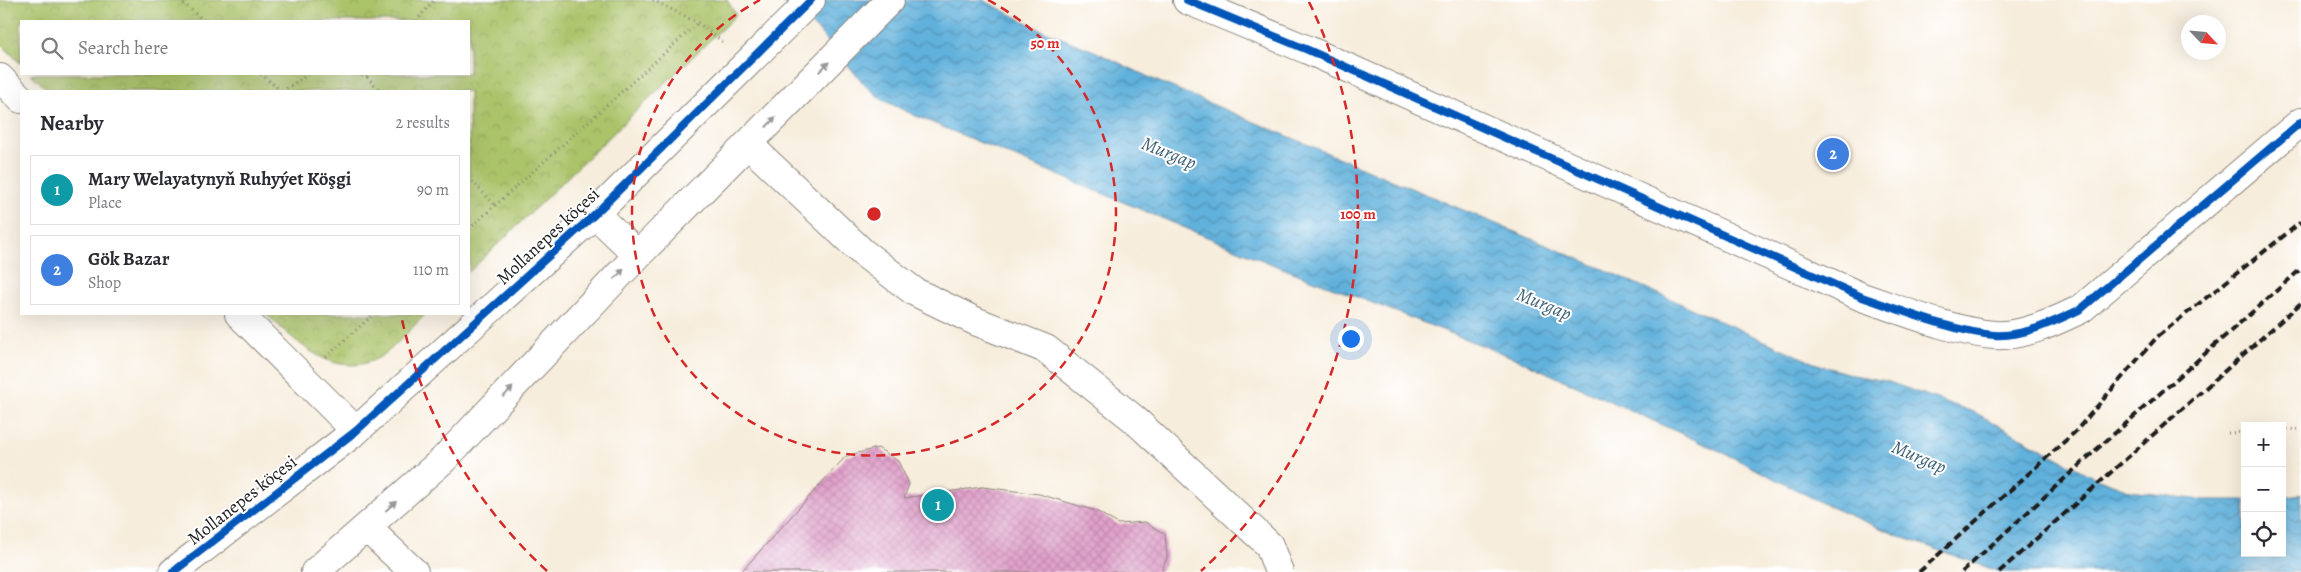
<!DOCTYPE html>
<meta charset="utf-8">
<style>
:root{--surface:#fff;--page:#f2f2f3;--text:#2b2b33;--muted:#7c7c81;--line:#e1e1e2;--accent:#ea580c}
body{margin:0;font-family:Alegreya,serif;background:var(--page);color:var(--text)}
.controls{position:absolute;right:15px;bottom:15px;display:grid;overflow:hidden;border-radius:0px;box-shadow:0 5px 20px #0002}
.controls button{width:45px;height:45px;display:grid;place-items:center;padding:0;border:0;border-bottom:1px solid var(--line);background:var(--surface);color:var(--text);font:25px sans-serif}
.compass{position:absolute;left:2181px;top:15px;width:45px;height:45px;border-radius:50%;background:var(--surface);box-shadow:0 5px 20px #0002;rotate:116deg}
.you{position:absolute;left:1350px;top:338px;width:18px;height:18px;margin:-12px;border:4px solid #fff;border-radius:50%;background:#1a73e8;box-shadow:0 0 0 8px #1a73e833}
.badge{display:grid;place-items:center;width:32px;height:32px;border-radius:50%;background:var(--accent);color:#fff;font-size:16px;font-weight:700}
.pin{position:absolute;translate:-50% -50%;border:2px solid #fff;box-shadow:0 1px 5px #0006}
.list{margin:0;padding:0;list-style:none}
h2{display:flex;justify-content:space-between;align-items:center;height:65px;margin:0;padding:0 20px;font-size:21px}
h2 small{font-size:16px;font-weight:400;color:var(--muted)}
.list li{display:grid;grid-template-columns:32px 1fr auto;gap:15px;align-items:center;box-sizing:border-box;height:70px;margin:0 10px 10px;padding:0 10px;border:1px solid var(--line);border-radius:0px}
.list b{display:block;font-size:19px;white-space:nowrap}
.list p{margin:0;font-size:16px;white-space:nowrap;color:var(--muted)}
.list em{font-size:16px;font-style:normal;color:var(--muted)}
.icon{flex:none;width:28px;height:28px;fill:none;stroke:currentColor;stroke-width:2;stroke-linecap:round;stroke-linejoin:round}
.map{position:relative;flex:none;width:2301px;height:572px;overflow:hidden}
.search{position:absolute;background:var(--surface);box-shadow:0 5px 20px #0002;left:20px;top:20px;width:450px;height:55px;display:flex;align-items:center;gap:12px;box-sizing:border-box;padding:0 18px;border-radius:0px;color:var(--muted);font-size:19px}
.panel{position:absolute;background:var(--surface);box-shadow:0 5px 20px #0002;left:20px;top:90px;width:450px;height:225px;border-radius:0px}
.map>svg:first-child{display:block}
.park{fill:url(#park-crowns);stroke:#647042}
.water{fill:url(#water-waves);stroke:#3e667c}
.building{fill:url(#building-cross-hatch)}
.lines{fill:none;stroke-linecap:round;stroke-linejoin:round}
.minor-casing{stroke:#8a847c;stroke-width:30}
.path{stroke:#8a847c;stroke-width:3;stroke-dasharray:1 4;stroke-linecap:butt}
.minor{stroke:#fff;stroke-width:28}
.rail{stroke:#1c1c1c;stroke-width:4;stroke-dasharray:8 4;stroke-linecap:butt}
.cycleway-casing{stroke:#fff;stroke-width:11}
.cycleway{stroke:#0057b8;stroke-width:8}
.oneway{fill:#999}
.ring{fill:none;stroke:#d62828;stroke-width:2.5;stroke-dasharray:9 6}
.labels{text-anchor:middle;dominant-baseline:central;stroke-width:4;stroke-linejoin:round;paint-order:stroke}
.street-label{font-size:18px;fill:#1c1c1c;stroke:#fff}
.water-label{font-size:19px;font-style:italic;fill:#3b5f72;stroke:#fff}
.centre{fill:#d62828;stroke:#fff;stroke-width:2.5}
.ring-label{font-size:15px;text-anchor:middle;font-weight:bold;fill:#d62828;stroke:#fff;stroke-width:4;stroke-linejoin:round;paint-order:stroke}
</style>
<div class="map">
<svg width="2301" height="572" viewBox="0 0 2301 572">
<defs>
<pattern id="park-crowns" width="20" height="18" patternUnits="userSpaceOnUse" patternTransform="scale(1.25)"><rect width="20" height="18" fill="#abc369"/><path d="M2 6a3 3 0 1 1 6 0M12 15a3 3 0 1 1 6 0" fill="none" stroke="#93a75a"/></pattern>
<pattern id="water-waves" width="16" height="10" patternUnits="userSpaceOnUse" patternTransform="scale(1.25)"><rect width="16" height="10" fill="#61b1dc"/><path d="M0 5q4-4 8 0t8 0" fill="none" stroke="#4f8fb2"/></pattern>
<pattern id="building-cross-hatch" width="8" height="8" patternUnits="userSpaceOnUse" patternTransform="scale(1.25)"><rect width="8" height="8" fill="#e0a0ca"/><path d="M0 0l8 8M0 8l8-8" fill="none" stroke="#c089ad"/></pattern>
</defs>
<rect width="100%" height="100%" fill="#fff"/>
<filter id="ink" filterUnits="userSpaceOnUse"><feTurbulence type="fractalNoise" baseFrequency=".02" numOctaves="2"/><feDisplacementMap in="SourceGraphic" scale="10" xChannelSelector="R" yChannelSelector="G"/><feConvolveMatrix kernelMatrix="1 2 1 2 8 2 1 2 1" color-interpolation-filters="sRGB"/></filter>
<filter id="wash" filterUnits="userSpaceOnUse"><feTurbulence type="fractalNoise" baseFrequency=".0096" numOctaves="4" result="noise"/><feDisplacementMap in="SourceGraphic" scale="20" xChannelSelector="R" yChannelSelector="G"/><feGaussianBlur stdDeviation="1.12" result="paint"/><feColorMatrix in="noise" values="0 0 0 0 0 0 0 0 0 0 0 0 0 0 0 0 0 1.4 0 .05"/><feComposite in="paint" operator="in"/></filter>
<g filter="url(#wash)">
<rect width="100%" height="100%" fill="#f7eddc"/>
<path class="park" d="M0,0h727l9,15 -267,257v-181h-421l-17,-17h438v-53h-448v43l-21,-21z
M266,314h160c-12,11 -33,36 -46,43 -45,25 -83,-15 -114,-43z"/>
<path class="water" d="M779,0h204l56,29 55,22 63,30 446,188 211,94 39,12 33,6 90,32 115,63 40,15 70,9h44v53h37v-56l19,-3v78h-301l-101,-36 -71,-30 -104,-53 -207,-94 -245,-95 -356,-148 -35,-17 -17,-15 -46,-54z"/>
<g id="blocks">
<path class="building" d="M878,448l20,13 11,23 -5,14 78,-11 57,7 57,17 22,13 27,-2 20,12 2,24 -6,14h-420l105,-116z"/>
</g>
</g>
<g filter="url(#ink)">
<use href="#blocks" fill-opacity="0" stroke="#8a847c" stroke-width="1"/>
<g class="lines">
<g class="minor-casing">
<path id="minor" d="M1187,0l121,50 554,247c39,13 92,35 132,38 29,2 62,-14 87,-26l220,-187
M0,78l21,21
M749,145l113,107 53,40 60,29 71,28 88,70 135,126 10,27
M595,214l43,41
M239,314l117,117
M367,528l47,44
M173,572l183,-141 239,-217 216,-214
M315,572l128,-112 195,-205 252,-255"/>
</g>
<path class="path" d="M180,0l24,21
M653,0l45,23 26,20
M416,21l18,-21
M261,74l20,17
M357,74l10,3 3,-3
M367,77l14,14
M282,91l27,-17
M469,178l26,27
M469,229l229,-206
M326,357l48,-43
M2282,430l19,-1
M2228,433l17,-1"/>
<use href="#minor" class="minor"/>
<path class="rail" d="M1919,572l156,-140 82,-95 144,-115
M1962,572l135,-123 204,-180
M1999,572l302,-269"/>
<g class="cycleway-casing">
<path id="cycleway" d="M1187,0l121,50 554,247c39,13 92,35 132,38 29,2 62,-14 87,-26l220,-187
M173,572l183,-141 239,-217 216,-214"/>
</g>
<use href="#cycleway" class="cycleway"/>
</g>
<defs><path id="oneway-solid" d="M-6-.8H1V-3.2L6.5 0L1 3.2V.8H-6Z" transform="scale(1.25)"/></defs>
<g class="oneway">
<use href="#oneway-solid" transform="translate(824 67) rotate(-45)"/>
<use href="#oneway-solid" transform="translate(771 122) rotate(-47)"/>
<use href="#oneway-solid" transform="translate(619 274) rotate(-46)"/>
<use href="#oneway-solid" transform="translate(508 392) rotate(-46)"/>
<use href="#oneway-solid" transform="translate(391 506) rotate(-41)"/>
</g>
</g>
<g class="ring">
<path d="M988 0A242 242 0 1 1 760 0"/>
<path d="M547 571A484 484 0 0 1 401 315M1309 2A484 484 0 0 1 1201 571"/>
</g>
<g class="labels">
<g class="street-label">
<text transform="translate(548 236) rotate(-43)">Mollanepes köçesi</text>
<text transform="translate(242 500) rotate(-38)">Mollanepes köçesi</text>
</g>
<g class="water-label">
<text transform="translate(1169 153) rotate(22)">Murgap</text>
<text transform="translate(1544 304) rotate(22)">Murgap</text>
<text transform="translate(1919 457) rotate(23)">Murgap</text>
</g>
</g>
<circle cx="874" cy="214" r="8" class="centre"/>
<g class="ring-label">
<text x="1045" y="48">50 m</text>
<text x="1358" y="219">100 m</text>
</g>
</svg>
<div class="controls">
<button>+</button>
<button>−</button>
<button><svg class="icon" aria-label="locate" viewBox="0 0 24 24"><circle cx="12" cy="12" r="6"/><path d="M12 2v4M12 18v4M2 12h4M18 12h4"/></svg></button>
</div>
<svg class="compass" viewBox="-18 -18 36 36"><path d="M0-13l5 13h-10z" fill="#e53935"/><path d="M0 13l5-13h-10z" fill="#7c7c81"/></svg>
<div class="you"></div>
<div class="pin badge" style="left:938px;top:505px;background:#0f9aa8">1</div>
<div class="pin badge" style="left:1833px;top:154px;background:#3f7fe0">2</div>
<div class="search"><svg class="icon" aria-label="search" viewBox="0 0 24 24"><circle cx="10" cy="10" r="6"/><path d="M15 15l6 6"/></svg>Search here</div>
<section class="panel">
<h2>Nearby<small>2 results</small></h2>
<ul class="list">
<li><span class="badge" style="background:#0f9aa8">1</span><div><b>Mary Welayatynyň Ruhyýet Köşgi</b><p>Place</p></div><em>90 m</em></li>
<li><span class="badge" style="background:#3f7fe0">2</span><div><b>Gök Bazar</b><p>Shop</p></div><em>110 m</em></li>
</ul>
</section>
</div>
